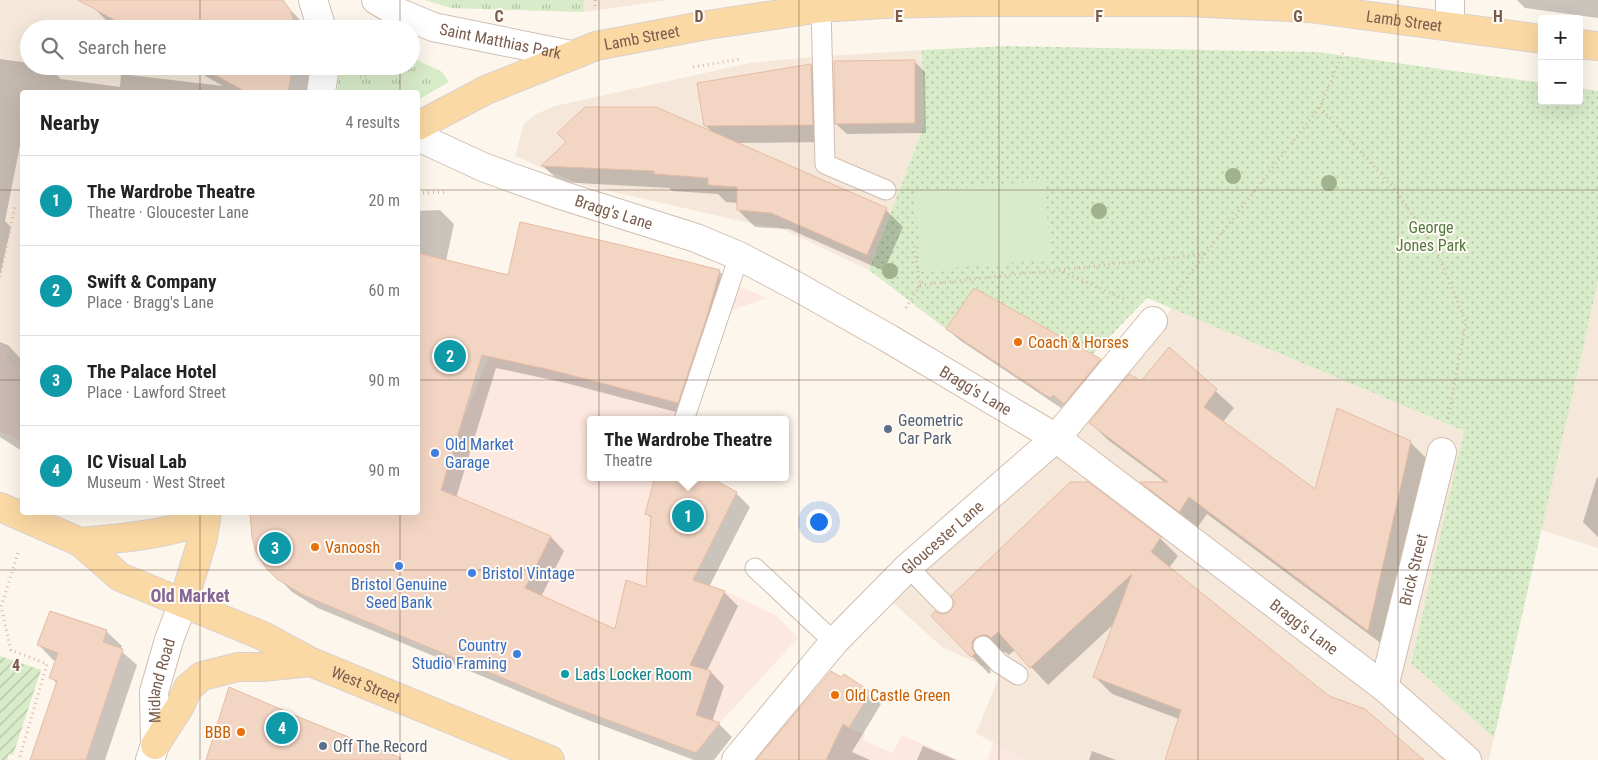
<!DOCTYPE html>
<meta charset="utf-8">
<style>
:root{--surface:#fff;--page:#f6f6f6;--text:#222;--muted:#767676;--line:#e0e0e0;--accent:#0f766e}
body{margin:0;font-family:"Roboto Condensed",sans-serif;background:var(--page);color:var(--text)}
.controls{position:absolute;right:15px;top:15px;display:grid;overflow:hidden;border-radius:5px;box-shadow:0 5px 20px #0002}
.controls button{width:45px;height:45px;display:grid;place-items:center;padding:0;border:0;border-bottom:1px solid var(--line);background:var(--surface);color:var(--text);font:25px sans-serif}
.you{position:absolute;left:818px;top:521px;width:18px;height:18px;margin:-12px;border:4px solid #fff;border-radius:50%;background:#1a73e8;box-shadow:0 0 0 8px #1a73e833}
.badge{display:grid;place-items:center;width:32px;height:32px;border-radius:50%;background:var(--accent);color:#fff;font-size:16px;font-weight:700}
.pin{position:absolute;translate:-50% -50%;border:2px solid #fff;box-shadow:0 1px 5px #0006}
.popup{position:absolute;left:587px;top:416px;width:202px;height:65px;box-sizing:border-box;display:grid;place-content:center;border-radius:5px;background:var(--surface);filter:drop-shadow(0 1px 4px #0005);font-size:16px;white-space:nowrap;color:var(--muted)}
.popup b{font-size:19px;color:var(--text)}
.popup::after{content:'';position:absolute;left:50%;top:100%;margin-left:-10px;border:10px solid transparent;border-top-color:var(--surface)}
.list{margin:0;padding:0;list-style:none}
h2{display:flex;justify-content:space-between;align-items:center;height:65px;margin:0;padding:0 20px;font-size:21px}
h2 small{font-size:16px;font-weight:400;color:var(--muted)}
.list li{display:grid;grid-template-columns:32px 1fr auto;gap:15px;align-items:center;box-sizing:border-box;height:90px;padding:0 20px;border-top:1px solid var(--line)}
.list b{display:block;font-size:19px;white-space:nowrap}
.list p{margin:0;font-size:16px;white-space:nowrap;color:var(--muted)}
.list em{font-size:16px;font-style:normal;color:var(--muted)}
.icon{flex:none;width:28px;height:28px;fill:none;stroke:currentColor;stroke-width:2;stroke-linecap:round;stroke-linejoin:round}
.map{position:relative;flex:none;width:1598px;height:760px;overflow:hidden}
.search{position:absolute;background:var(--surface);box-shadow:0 5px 20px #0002;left:20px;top:20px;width:400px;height:55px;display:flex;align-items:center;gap:12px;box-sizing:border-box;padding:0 18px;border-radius:28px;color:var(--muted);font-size:19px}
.panel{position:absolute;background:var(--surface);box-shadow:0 5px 20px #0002;left:20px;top:90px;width:400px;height:425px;border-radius:5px}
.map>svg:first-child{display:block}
.residential{fill:#f5e8da}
.commercial{fill:#fde8e0}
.grass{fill:url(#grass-tufts)}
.park{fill:url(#park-dots)}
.garden{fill:url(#garden-furrows)}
.pitch{fill:#d8ecc9}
.shadow{fill:#0003}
.building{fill:#f3d5c3;stroke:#e6bba3}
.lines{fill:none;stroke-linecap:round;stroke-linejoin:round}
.service-casing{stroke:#d1beb0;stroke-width:21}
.minor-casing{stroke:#d1beb0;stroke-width:30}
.primary-casing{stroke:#dad1cd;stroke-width:30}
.path{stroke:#d9b8a5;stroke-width:3;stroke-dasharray:1 4;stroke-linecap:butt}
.service{stroke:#fff;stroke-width:19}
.minor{stroke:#fff;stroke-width:28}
.primary{stroke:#fbd9a5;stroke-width:28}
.tree{fill:#a0b28e}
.grid{fill:none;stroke:#7a5c4d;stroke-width:1;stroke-opacity:0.55}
.food-dot{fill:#e8710a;stroke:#fffaf3;stroke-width:2}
.service-dot{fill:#5c6f8a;stroke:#fffaf3;stroke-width:2}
.shop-dot{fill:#3f7fe0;stroke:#fffaf3;stroke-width:2}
.culture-dot{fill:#0f9aa8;stroke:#fffaf3;stroke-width:2}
.labels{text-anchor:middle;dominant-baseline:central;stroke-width:4;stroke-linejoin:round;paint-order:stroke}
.street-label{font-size:16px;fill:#7a5c4d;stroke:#fffaf3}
.park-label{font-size:16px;fill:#537a41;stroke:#fffaf3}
.food-label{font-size:16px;fill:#c56008;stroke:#fffaf3;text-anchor:start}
.service-label{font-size:16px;fill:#4e5e75;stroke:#fffaf3;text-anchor:start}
.shop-label{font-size:16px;fill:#366cbe;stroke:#fffaf3;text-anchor:start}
.culture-label{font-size:16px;fill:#0d838f;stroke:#fffaf3;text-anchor:start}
.neighbourhood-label{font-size:18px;font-weight:bold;fill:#846695;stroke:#fffaf3}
.grid-label{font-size:16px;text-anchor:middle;font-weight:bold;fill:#7a5c4d;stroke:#fffaf3;stroke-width:4;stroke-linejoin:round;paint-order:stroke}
</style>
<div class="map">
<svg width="1598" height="760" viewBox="0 0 1598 760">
<defs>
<pattern id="grass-tufts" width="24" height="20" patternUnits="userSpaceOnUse" patternTransform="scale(1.25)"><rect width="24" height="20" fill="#d8ecc9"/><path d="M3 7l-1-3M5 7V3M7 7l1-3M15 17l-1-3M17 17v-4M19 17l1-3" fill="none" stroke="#b4c2a5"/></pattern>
<pattern id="park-dots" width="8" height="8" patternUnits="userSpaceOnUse" patternTransform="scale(1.25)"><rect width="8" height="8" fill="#d8ecc9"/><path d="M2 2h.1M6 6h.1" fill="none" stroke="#b4c2a5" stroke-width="1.8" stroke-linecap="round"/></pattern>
<pattern id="garden-furrows" width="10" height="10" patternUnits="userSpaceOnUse" patternTransform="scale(1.25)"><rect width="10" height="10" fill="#d8ecc9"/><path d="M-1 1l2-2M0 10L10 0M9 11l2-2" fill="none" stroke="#b4c2a5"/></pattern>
</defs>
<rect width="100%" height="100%" fill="#fdf6ec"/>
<path class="residential" d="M0,0h282l9,11 5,18h-267v37h264l-5,26h-266v277l-19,-7 6,-18 -9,-3z
M425,0h244l-85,12 -133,-4z
M922,50l2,75 -55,145 -91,-43 -20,-2 -179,-41 -64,-28 9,-32 12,-10 19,-8 195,-43 62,-6z
M1598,282v266l-57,-18z
M1172,308l292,123 -53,232 83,75 -5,22h-465l-48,-27 24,-59 -58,-27 -51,-46 181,-169z"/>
<path class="commercial" d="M718,278l49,20 -35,12 -40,110h-102v57h65l-10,36 12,5 -8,21 -1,23 77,29 52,25 21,22 -78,85 -24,30 -110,-41 -199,-82 54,-140 21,-67 27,-67 62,14 131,34z
M0,341l9,3 -6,18 19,7v72l-22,-9z
M798,697l51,31 16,6 -2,6 29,13 10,-18 57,25h-206z
M993,743h1l30,17h-36z"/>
<path class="grass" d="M425,0h159v12l-133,-4z
M411,57l31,15 7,10 -31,18v-8h-81l3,-26h71z"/>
<path class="park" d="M1008,46l309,6 225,31v18h37v-13l19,3v191l-104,456 -83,-75 53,-232 -317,-133 -54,56 -119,-66 -28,41 -77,-59 55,-145 -2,-75z"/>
<path class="garden" d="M0,656l41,14 -28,85 -4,-1 -2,6h-7z"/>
<path class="pitch" d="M1044,181l7,78 -129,12 -8,-79z"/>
<path class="shadow" d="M83,0h198l20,21 4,8h-185l-12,-7 -16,-16z
M1517,0h81v18l-73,-10z
M0,59l29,4v3h19l13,13 59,8 1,-13 102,12 -35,-20h124l-5,26h-285v43l-17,86 6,6 -11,48z
M914,61l11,11 1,61 -79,1 -11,-10z
M811,65l17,18 2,59 -96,1 152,67 17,17 -19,44 -95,-42 -34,-2 -17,-17v-7l-12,-1 -8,-8 -46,-3 -3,-3 -109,-6 -17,-16 171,-32 -8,-8z
M440,210l14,14 -8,37 63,16 210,-6 14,14 -42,131 -125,-33 -70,-15 -40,130 95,39 13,14 -23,46 75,33 31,-41 5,-70 -6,-6 90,-20 14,14 -41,80 15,5 14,14 -31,65 4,1 13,14 -12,36 7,2 13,13 -18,23h-20l-109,-41 -267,-111 -26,-16 -31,-32 157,-48v-301z
M974,289l126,71 11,10 -36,44 -11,-9 -3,3 -103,-69 -10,-10z
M0,342l8,3 14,15 -1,10 1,1v80l-22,-14z
M1169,348l65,60 -11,14 93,69 94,-49 18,18 -42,187 -179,-133 -10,14 -38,-29 -16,-16h23l-58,-43 -17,-17 50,-40z
M1597,477l1,1v59l-15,-15z
M1087,483l73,55 18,18 -9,12 160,129 93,63h-256l13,-41 -67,-25 -17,-17 20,-54 -67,62 -33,-35 -6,5 -4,-3h-6l-10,8v6l2,6 -2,2 -56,-58 13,-1z
M51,612l56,20 15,14 -2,4 17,15 -32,95h-74l26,-76 -6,-7 6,-16 -4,-1 -14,-15z
M870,693l11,11 -29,48 18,8h-112z
M923,746l33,14h-39z
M1092,751l24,9h-27z"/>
<path class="building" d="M78,0h205l8,11 5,18h-165z
M915,60v63l-80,1 -1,-63z
M811,64l2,61 -109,1 -7,-43z
M199,66h94l-5,26h-42z
M585,107h71l231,101 -20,47 -96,-42 -34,-3v-23l-29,-2v-7l-54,-4v-3l-113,-5 25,-24 -9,-9z
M520,222l101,23 99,25 -13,46 -29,87 -127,-33 -69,-15 -41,135 110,46 -26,52 90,41 11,-49 20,7 5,-71 -6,-2 10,-37h54l28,15 -44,88 32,11 -35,74 21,6 -15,44 24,8 -24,30 -126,-47 -267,-111 -26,-16 -11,-11 -10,-16 -4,-15 -2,-25h168v-259l90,22z
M974,288l127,71 -37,45 -11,-9 -3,3 -104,-69z
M1169,347l48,42 -13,18 111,82 22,-81 74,33 -43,190 -179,-134 -10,15 -39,-30h28l-79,-59 40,-49 12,7z
M1070,482h18l73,55 -10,15 178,144 36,13 59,51h-259l16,-50 -88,-33 39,-103 -102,94 -32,-36 -7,6 -4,-3h-6l-6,3 -3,4v6l3,6 -4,3 -40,-41 4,-5 5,3h5l5,-3 4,-5v-5l-3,-5z
M50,611l57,19 -4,12 20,7 -37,111h-56l27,-79 -8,-3 9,-25 -21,-8z
M831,671l10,6 3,-3 27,18 -22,36 -6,-4 -17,36h-70z
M229,687l72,31 100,40v2h-195z"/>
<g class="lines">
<g class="service-casing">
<path id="service" d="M821,8l4,156 61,26
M684,420l55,-164
M908,567l35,36
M755,568l79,74
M983,646l16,17 19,12"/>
</g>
<g class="minor-casing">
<g id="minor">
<path d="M313,0l9,29"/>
<path id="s1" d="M376,0l17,10 40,17 138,28"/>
<path d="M1450,26v-26"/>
<path d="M321,92l4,-26"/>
<path id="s2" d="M418,137l65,30 27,10 51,18 135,43 43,18 57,30 92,52 168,100 328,249 83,73"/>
<path id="s3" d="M1384,687l58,-235"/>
<path id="s4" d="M150,760l5,-15 -1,-53 15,-52 14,-37"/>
<path id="s5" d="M736,760l98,-118 74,-75 148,-129 97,-117"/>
</g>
</g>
<g class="primary-casing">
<g id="primary">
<path d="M1579,44l19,2"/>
<path id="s6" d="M418,126l68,-36 110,-44 111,-21 114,-17 61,-4 89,-2h216l122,6 233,31"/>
<path id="s7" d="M0,507l80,35 40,35 143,59 48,26 239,98"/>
<path d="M80,542c45,-4 82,-7 125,-22"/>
<path d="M183,603l20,-65 4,-26"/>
<path d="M155,745l25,-39 8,-18 14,-12 36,-9h24l49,-5"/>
</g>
</g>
<path class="path" d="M595,0v10
M693,67l48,-8
M360,77l32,-11
M1320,107l77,85 39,58 30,72 -18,97
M418,193l29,-1
M1059,270l65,29
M0,277l15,-72
M920,285l285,-31
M1174,294l146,-187 24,-57
M906,308l14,-23 -6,-39
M18,553l-17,54 10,43 36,14 -28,96"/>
<use href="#service" class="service"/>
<use href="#minor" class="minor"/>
<use href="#primary" class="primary"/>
</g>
<g class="tree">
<circle cx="1233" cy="176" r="8"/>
<circle cx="1329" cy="183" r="8"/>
<circle cx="1099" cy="211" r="8"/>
<circle cx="890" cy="271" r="8"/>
</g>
<path class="grid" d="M200,0v29M400,0v29M599,0v760M799,0v760M999,0v760M1198,0v760M1398,0v760M200,66v26M400,66v26M0,190h22M418,190h1180M0,380h22M418,380h1180M200,512v248M400,512v248M0,570h1598"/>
<g class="food-dot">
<circle cx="1018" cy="342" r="5"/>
<circle cx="315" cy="547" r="5"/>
<circle cx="835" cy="695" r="5"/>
<circle cx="241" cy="732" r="5"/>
</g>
<g class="service-dot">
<circle cx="888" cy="429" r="5"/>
<circle cx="323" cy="746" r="5"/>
</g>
<g class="shop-dot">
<circle cx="435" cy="453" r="5"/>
<circle cx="399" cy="566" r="5"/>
<circle cx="472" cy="573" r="5"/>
<circle cx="517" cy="654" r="5"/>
</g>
<circle class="culture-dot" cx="565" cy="674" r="5"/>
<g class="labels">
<g class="street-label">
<text stroke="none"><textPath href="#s6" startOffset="1008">Lamb Street</textPath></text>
<text stroke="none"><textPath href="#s6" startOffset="242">Lamb Street</textPath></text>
<text stroke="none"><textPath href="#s1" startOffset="132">Saint Matthias Park</textPath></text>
<text stroke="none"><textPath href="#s2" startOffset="210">Bragg's Lane</textPath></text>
<text stroke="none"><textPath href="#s2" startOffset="615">Bragg's Lane</textPath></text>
<text stroke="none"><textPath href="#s5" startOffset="304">Gloucester Lane</textPath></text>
<text stroke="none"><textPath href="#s3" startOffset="121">Brick Street</textPath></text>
<text stroke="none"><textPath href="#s2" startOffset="1020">Bragg's Lane</textPath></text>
<text stroke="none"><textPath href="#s4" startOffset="81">Midland Road</textPath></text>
<text stroke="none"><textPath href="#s7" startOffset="409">West Street</textPath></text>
</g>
<g class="park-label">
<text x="1431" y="227">George<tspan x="1431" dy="18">Jones Park</tspan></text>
</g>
<g class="food-label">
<text x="1028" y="342">Coach &amp; Horses</text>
<text x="325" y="547">Vanoosh</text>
<text x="845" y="695">Old Castle Green</text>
<text x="231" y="732" text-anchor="end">BBB</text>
</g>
<g class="service-label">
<text x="898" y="420">Geometric<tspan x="898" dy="18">Car Park</tspan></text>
<text x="333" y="746">Off The Record</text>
</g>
<g class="shop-label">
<text x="445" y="444">Old Market<tspan x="445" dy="18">Garage</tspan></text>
<text x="482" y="573">Bristol Vintage</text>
<text x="399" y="584" text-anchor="middle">Bristol Genuine<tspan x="399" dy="18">Seed Bank</tspan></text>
<text x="507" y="645" text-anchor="end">Country<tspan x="507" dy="18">Studio Framing</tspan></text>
</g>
<g class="culture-label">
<text x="575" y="674">Lads Locker Room</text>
</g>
<g class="neighbourhood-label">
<text x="190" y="595">Old Market</text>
</g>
</g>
<g class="grid-label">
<text x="499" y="22">C</text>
<text x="699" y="22">D</text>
<text x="899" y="22">E</text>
<text x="1099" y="22">F</text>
<text x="1298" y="22">G</text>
<text x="1498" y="22">H</text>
<text x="16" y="671">4</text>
</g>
</svg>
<div class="controls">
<button>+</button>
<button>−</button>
</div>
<div class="you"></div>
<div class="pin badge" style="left:688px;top:516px;background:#0f9aa8">1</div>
<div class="popup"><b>The Wardrobe Theatre</b>Theatre</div>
<div class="pin badge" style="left:450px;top:356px;background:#0f9aa8">2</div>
<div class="pin badge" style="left:275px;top:548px;background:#0f9aa8">3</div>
<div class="pin badge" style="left:282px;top:728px;background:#0f9aa8">4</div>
<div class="search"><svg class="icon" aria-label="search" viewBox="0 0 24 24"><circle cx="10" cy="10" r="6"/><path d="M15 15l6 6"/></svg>Search here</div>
<section class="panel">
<h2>Nearby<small>4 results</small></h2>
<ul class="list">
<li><span class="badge" style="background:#0f9aa8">1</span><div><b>The Wardrobe Theatre</b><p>Theatre · Gloucester Lane</p></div><em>20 m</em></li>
<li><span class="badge" style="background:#0f9aa8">2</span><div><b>Swift &amp; Company</b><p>Place · Bragg's Lane</p></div><em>60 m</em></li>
<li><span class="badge" style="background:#0f9aa8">3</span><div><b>The Palace Hotel</b><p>Place · Lawford Street</p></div><em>90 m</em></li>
<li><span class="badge" style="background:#0f9aa8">4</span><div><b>IC Visual Lab</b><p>Museum · West Street</p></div><em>90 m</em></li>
</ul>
</section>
</div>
